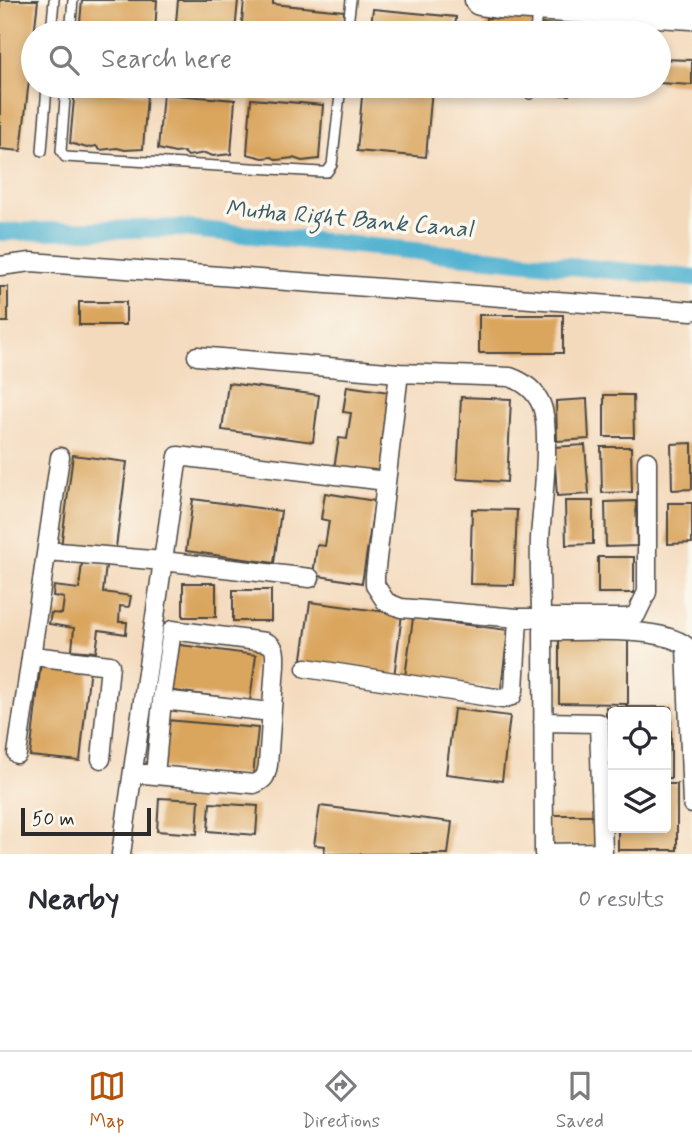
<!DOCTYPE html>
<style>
:root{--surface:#fff;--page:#f7f7f7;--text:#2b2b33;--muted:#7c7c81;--line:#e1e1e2;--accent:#b45309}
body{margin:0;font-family:Mynerve,sans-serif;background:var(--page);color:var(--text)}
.controls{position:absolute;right:21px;bottom:21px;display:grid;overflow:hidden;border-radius:7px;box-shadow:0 4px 10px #0003}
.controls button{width:63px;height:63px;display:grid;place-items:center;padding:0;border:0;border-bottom:2px solid var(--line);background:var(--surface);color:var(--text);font:35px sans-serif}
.scale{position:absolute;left:21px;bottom:18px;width:130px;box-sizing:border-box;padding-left:7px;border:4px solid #2b2b2b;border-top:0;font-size:19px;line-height:24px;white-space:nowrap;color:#2b2b2b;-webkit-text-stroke:5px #fbf7ec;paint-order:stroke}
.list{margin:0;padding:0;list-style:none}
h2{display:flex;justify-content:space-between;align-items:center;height:91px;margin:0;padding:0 28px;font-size:30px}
h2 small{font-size:23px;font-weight:400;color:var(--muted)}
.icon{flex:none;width:38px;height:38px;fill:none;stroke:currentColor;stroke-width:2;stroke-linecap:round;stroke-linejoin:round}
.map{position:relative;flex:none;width:692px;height:854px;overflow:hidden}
.search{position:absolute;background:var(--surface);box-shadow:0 4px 10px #0003;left:21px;right:21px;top:21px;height:77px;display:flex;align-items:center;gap:18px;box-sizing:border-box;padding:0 24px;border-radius:38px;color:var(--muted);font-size:26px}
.sheet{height:196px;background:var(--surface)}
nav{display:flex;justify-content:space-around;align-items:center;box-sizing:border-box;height:98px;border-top:2px solid var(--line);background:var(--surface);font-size:19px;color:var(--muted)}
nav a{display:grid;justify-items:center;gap:4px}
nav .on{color:var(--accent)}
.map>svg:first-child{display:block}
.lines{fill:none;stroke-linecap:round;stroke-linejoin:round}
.canal{stroke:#53b3d1;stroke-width:18}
.building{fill:#daa55d}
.service-casing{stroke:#494541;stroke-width:12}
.minor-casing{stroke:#494541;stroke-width:21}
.trunk-casing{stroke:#494541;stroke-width:33}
.service{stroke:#fff;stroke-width:9}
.minor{stroke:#fff;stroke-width:18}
.trunk{stroke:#fff;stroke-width:30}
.labels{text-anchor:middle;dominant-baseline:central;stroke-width:7;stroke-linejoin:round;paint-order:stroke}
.water-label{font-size:23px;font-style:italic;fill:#395b65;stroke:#fbf7ec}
</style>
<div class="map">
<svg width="692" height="854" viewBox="0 0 692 854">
<rect width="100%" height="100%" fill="#fbf7ec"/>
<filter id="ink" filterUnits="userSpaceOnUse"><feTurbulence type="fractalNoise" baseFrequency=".0143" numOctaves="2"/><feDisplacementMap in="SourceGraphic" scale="14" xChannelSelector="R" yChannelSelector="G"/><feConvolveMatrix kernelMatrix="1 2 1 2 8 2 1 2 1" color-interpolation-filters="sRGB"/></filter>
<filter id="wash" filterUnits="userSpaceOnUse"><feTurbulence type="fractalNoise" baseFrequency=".00686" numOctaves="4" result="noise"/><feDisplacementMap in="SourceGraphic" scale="28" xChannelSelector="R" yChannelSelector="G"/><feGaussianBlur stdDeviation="1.57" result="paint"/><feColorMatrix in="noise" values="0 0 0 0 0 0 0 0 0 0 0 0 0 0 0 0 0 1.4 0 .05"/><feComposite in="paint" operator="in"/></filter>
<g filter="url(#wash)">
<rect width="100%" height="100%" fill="#f4dabd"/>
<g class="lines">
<path class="canal" d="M0,232l180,-4 512,50"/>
</g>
<g id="blocks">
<path class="building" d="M0,0h38l-17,151 -21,-2z
M82,0h75l-2,33h-76z
M178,0h60l-3,33h-60z
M244,0h29v4l71,7 -1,22h-102z
M373,9l83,8 -1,16h-85z
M486,18l47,2 -1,13h-47z
M540,24l33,2 -1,7h-33z
M659,59l33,1v25l-33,-2z
M363,86l69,2 -6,69 -69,-6z
M537,86h33l-1,9 -33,-1z
M75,88l72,6 -4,55 -18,1 -8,-2 -17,2 -4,-4 -9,2 -17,-5z
M163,94l72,6 -4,54 -18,2 -8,-3 -17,3 -4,-4 -9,1 -17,-4z
M251,99l72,6 -4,54 -17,2 -9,-3 -16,2 -5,-3 -9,1 -16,-4z
M0,287h8v35h-8z
M79,302h47v23h-47z
M479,315h84v38h-84z
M228,383l91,12 -6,47 -91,-12z
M347,386l49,7 -13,82 -49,-7 5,-30 8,1 4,-26 -8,-1z
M604,395h29l1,42h-30z
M461,397l50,2 -4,83 -50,-3z
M587,399l2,40 -32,2 -1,-40z
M692,443v46l-20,1 -1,-46z
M585,445l4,49 -32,2 -3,-49z
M601,447h30l1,45 -30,1z
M73,455l54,7 -12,93 -54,-8z
M325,493l50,8 -13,82 -49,-8 4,-30 8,1 4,-25 -8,-2z
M193,499l88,12 -7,52 -88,-12z
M565,501h28v43l-27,1z
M636,501l1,45 -31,1 -1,-45z
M668,503h24v40l-24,1z
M472,509l45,1 -3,75 -44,-1z
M598,557h36v36h-36z
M82,563l24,2 -3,27 28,4 -2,11 -9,-1 -1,16h8l-1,12 -27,-4 -3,22 -24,-2 2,-22 -25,-4 2,-11 11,1 2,-16 -11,-2 1,-10 25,3z
M183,583h33v34h-33z
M233,590h38v31h-38z
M310,602l92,12 -8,63 -93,-12z
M413,618l95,12 -7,59 -96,-12z
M559,634h69v70l-69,-1z
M173,644l83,11 -6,46 -83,-11z
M41,661l49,5 -10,95 -50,-5z
M606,707h65v71h-5v-66h-53v66h-7z
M454,709l56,7 -8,65 -56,-7z
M166,720l92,8 -5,48 -92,-9z
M666,784h11v66h-59v-22h48z
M159,798l40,2 -2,34 -40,-3z
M210,803l48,3 -2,29 -48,-4z
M320,806l132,16 -4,32h-124l1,-8 -11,-1z
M546,815h54v31h-55z"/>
</g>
</g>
<g filter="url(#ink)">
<use href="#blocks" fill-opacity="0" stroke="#494541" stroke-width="2"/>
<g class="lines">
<g class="service-casing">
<path id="service" d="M51,33l3,-33
M70,33l3,-33
M347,33l4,-33
M535,33l2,-23
M66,86l-5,65 4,6 256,15h6l5,-7 9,-79
M530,94v-8
M42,151l5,-65"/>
</g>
<g class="minor-casing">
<path id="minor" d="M0,266l31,-4 661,49
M197,356l202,17 111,4c14,5 25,13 31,27 11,25 1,103 -1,134 -1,26 1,53 1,80
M399,373l-24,203v9l11,17 15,6 117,10h109l9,-3 11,-23v-131
M47,551l116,10 147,17
M33,656l77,9 -9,94
M306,668l196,31 10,-3 2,-6 4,-72
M162,700l109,12
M543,722l56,1 4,129 -59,1
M17,754l43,-297
M133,773l121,11c11,-4 12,-8 14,-19l7,-100c0,-11 2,-19 -10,-23l-93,-12 -10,70 -7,75
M121,854l57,-398 208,25
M544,854l-1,-223c35,1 117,-6 143,15l6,158"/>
</g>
<g class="trunk-casing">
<path id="trunk" d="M480,0l18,3 194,11"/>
</g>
<use href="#service" class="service"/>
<use href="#minor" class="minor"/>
<use href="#trunk" class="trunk"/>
</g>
</g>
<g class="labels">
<g class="water-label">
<text transform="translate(349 220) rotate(5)">Mutha Right Bank Canal</text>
</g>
</g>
</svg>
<div class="controls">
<button><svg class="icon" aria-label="locate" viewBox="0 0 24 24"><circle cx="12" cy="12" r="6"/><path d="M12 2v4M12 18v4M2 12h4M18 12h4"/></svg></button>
<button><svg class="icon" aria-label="layers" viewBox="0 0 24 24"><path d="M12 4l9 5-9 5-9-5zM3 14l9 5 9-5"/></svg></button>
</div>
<div class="scale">50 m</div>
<div class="search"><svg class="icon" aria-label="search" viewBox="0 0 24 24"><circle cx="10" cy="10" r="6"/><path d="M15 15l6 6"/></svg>Search here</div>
</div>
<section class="sheet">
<h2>Nearby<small>0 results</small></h2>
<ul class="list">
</ul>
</section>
<nav>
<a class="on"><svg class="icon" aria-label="map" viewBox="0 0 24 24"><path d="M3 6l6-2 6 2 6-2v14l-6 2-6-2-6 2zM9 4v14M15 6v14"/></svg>Map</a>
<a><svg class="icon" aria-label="directions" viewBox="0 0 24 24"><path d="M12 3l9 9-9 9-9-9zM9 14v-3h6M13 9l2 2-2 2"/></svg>Directions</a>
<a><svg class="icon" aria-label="saved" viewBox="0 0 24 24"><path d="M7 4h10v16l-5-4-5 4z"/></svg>Saved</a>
</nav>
